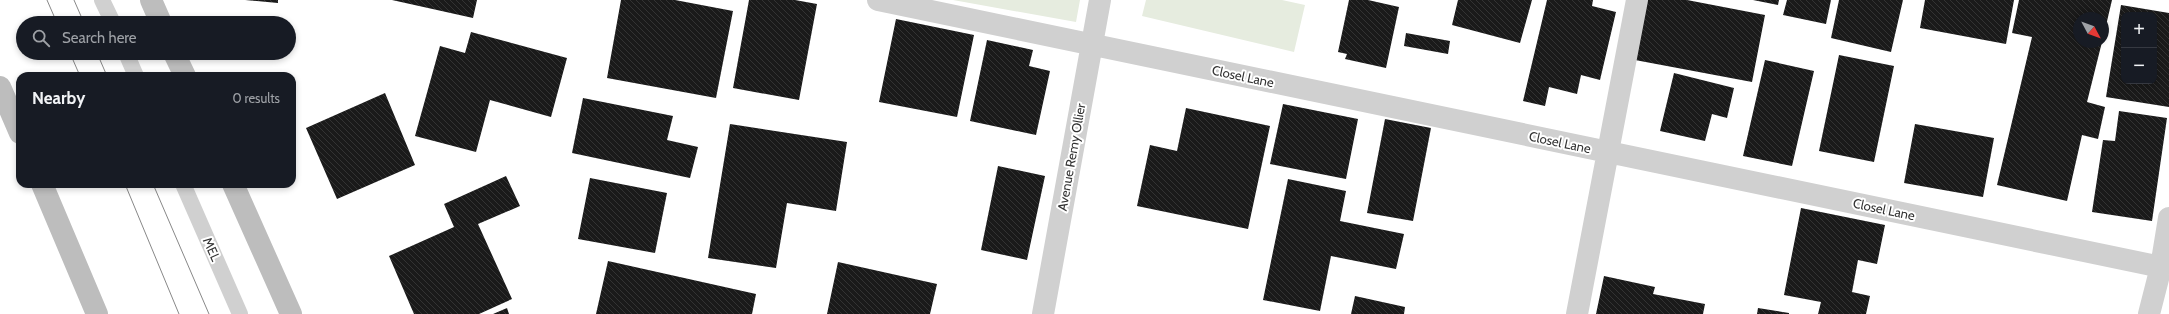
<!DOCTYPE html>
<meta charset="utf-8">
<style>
:root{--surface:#171b24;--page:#20242c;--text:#f1f3f6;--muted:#9ea1a6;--line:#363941}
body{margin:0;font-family:Cabin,sans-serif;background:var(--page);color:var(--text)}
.controls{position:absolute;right:12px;top:12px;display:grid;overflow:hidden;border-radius:8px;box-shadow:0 2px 6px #0003}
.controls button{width:36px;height:36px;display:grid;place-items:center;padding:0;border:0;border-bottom:1px solid var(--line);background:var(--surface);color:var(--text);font:20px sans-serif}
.compass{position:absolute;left:2073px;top:12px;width:36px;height:36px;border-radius:50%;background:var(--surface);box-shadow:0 2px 6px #0003;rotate:131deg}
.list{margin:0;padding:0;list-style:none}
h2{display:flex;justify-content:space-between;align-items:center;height:52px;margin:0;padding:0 16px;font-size:17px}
h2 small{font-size:13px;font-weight:400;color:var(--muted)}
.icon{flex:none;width:22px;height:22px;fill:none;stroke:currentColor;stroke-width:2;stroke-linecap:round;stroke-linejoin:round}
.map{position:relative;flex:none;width:2169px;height:314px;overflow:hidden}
.search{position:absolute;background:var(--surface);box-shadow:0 2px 6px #0003;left:16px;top:16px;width:280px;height:44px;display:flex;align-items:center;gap:10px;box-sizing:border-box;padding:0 14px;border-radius:22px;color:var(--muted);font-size:15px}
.panel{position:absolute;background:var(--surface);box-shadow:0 2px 6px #0003;left:16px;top:72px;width:280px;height:116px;border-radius:12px}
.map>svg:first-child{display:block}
.grass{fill:#e6ecdf}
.building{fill:url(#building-back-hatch);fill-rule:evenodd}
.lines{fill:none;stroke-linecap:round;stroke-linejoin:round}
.lane{stroke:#d0d0d0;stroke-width:16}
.street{stroke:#d0d0d0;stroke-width:22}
.secondary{stroke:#bdbdbd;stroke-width:22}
.tram{stroke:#888;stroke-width:1}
.labels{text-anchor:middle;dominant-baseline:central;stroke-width:4;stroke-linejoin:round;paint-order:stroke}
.street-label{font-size:13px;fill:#333;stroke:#fff}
</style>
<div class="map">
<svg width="2169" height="314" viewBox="0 0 2169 314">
<defs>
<pattern id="building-back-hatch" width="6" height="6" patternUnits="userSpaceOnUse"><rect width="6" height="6" fill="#1a1a1a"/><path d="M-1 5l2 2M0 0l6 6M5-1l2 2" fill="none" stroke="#333"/></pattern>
</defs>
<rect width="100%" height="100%" fill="#fff"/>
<path class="grass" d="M953,0h127l-4,22z
M1146,0h136l23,5 -11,47 -152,-36z"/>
<path class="building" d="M245,0h33v3z
M392,0h85l-4,18z
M621,0h54l58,11 -17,87 -109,-20z
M749,0h46l22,4 -18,96 -66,-12z
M1349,0h19l31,7 -13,61 -41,-9 2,-5 -9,-2z
M1458,0h74l-12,43 -68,-18z
M1547,0h46l-1,6 24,6 -16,68 -19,-5 -4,19 -28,-7 -4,19 -22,-5z
M1646,0h41l78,15 -13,67 -117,-22z
M1753,0h26l-1,5z
M1787,0h44l-5,24 -43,-9z
M1839,0h64l-12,52 -60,-14z
M1925,0h89l-8,44 -86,-16z
M2019,0h93l-8,34 -1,-16h-24v24h23l-15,60 18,5 -7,32 -16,-4 -15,66 -70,-16 35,-148 -20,-4z
M2121,5l48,8v94l-63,-10zM2124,15h30v66h-30z
M896,19l78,16 -17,82 -78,-15z
M471,32l96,26 -16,59 -61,-17 -14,52 -61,-16 25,-90 25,7z
M1406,33l44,8 -2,13 -44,-8z
M987,40l46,10 -4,16 21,5 -14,64 -66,-14z
M1839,55l55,11 -20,96 -55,-11z
M1765,60l49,11 -22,95 -49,-10z
M1674,73l60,15 -7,30 -15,-4 -7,27 -45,-10z
M385,93l30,72 -78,34 -31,-71z
M583,98l90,18 -6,24 31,7 -8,31 -118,-25z
M1283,104l75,15 -12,60 -76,-15z
M1186,108l84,18 -22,103 -111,-23 13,-61 27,6z
M2119,111l48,7 -15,103 -60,-9 11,-72 12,1z
M1385,119l46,9 -18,93 -46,-8z
M730,124l117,18 -11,69 -49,-8 -11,65 -68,-10z
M1915,124l79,14 -11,59 -79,-14z
M998,166l47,10 -18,84 -46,-10z
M506,176l14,30 -42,18 34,75 -33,15h-65l-25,-58 65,-29 -10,-23z
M590,178l77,15 -12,60 -77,-14z
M1288,179l58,12 -6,30 64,13 -8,35 -65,-13 -11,55 -57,-11z
M1801,208l84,17 -8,39 -19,-4 -6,32 18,4 -4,18h-48l3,-12 -37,-7z
M608,261l148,33 -4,20h-156z
M838,262l99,22 -7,30h-103z
M1604,276l51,11 -2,7 52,10 -2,10h-107z
M1355,296l50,11 -1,7h-53z
M507,308l2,6h-16z
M1758,308l31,5v1h-32z"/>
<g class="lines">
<path class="lane" d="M102,0l11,23
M126,53l10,23
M183,184l57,130"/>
<path class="street" d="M878,0l1283,267
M1043,314l57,-314
M1577,314l60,-314
M2149,314l12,-47 8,-49"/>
<path class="secondary" d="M151,0l10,23
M174,53l11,23
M0,87l20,46
M42,184l55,130
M233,184l58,130"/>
<path class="tram" d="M47,0l10,23
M74,0l10,23
M70,53l10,23
M97,53l10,23
M125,184l54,130
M153,184l56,130"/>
</g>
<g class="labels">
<g class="street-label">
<text transform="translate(1243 76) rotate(12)">Closel Lane</text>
<text transform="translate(1560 142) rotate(12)">Closel Lane</text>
<text transform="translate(1071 157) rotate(-80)">Avenue Remy Ollier</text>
<text transform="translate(1884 209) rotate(12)">Closel Lane</text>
<text transform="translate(212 249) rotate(66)">MEL</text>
</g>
</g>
</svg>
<div class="controls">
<button>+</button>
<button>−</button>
</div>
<svg class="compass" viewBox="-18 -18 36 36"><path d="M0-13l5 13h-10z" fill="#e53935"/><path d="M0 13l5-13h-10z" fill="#9ea1a6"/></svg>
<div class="search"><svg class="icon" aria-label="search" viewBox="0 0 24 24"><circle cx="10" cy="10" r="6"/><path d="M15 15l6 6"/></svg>Search here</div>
<section class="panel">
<h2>Nearby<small>0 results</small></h2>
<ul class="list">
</ul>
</section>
</div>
